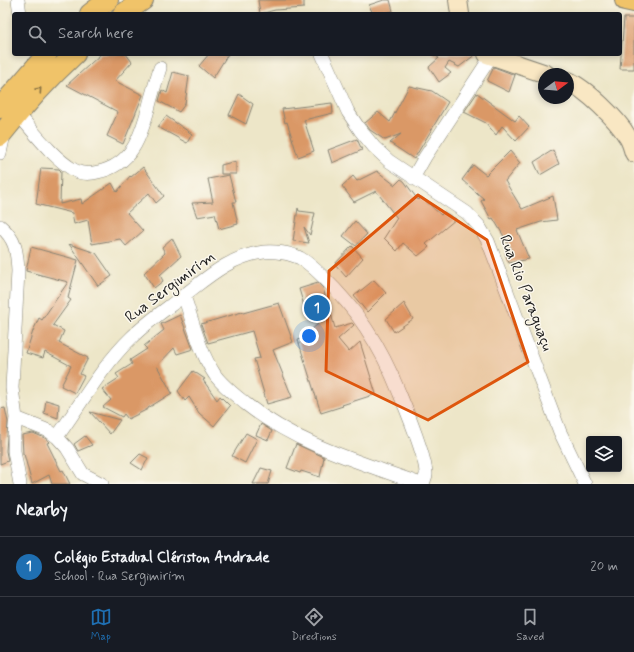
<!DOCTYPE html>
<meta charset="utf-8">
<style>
:root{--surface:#171b24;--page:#20242c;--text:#f1f3f6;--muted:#9ea1a6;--line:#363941;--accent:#1f6fb2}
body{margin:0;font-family:Mynerve,sans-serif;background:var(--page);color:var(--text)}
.controls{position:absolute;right:12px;bottom:12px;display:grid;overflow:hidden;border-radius:4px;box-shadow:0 2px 6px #0003}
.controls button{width:36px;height:36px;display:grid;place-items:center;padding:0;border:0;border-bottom:1px solid var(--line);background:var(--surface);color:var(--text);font:20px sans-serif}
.compass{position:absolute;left:538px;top:68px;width:36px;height:36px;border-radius:50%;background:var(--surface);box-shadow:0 2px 6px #0003;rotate:74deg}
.you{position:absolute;left:309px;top:336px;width:14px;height:14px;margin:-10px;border:3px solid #fff;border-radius:50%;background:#1a73e8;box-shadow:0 0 0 6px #1a73e833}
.badge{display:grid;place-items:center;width:26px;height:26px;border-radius:50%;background:var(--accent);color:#fff;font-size:13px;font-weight:700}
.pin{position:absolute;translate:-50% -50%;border:2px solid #fff;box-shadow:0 1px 4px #0006}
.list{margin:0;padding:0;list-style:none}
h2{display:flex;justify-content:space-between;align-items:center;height:52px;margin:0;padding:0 16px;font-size:17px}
h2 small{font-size:13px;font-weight:400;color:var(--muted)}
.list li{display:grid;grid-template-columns:26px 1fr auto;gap:12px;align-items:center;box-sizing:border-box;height:60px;padding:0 16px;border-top:1px solid var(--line)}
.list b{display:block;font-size:15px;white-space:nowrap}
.list p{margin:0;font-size:13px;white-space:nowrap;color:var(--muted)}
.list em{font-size:13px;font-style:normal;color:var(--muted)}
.icon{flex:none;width:22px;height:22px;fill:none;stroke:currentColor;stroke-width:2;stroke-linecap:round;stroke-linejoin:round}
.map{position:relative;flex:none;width:634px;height:484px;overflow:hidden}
.search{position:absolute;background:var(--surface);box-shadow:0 2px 6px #0003;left:12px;right:12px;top:12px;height:44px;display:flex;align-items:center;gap:10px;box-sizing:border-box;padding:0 14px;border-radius:4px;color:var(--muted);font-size:15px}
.sheet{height:112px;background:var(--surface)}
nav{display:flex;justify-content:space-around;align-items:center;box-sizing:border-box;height:56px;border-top:1px solid var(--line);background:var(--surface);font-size:11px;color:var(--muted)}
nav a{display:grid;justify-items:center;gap:2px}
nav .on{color:var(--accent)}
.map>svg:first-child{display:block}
.building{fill:#da9866}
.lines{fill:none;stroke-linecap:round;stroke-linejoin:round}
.minor-casing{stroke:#848172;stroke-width:14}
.secondary-casing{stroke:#848172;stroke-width:20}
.primary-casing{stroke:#848172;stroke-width:22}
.minor{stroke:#fff;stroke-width:13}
.secondary{stroke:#f9e7c3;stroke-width:18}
.primary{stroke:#f0c369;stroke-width:20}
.oneway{stroke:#867042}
.marked{fill:#de560d;fill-opacity:0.2;stroke:#de560d;stroke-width:3;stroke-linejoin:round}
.labels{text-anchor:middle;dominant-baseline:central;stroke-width:3;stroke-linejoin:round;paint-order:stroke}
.street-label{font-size:16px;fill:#1c1c1c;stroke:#fbf7ec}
</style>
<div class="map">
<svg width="634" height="484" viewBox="0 0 634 484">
<rect width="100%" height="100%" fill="#fbf7ec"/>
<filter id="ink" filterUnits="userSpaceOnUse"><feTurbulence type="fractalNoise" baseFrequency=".025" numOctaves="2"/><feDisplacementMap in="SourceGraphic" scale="8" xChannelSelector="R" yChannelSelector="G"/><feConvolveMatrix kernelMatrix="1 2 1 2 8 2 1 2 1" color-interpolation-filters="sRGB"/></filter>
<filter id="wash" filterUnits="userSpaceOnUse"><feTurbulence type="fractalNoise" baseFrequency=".012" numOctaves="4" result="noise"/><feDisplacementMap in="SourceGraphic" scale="16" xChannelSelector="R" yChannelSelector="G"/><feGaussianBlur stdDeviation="0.9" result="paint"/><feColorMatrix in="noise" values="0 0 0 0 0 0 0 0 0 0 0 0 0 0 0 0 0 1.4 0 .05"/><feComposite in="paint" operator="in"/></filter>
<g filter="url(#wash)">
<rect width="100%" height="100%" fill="#ede6c8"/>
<g id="blocks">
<path class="building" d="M258,0h46v8l-29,2 -15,4z
M384,0h6l3,11 -12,3h-8l-4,-9z
M624,18h10v51h-14z
M101,54h25l6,8 -17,19 28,14 -20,49 -16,-8 11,-24 -51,-27z
M209,54h19l-15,24 -14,-12z
M432,54h44l-17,13 -10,-5 -4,6 6,5 -12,9 -10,-15 10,-9z
M494,67l21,8 -6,17 -22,-11z
M173,72l16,4 -4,28 -6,8 -20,-11 3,-11 5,3z
M409,86l23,5 16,11 -34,57 -24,-16 11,-9 -16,6 -15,-10 -5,-7 13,-11 12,10z
M477,93l38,28 4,-5 10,11 -13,14 -14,-15 -6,9 -10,-12 -22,-11z
M239,94l14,10 -7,20 -17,-9z
M332,103l1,10 -29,7 10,31 -16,6 -11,-35 -2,1 -3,-14z
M166,116l26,18 -5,9 -29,-16z
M357,139l5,11 -30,13 -4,-13z
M553,150l6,14 -19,11 -6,-13z
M510,151l10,12 -15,18 17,28 31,-13 4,24 -16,2 -24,8 12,29 -20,4 -4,-10 7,-3 -19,-32 -2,1 -10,-18 3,-2 -22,-19 11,-15 13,10z
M236,161v13h-15v-9z
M143,167l21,29 -8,7 -7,-10 -22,20 16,18 -17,15 -6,-7 -28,5 -4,-24 -14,4 -2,-11 -36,-9 5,-36 18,1 2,2 -1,33 21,-5 1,5 30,-21 5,9 13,-16 1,1z
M377,171l18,14 6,-6 3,2 14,19 3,-3 20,18 3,-3 12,7 -30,25 3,3 -11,9 -15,-13 -6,8 -13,-13 13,-20 -21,-27 -22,11 -12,-16 11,-10 4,5z
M229,175l7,27h-3l5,22 -19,5 -4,-15 -18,3 -5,-14 21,-1 -5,-23z
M298,208l1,3 16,2 -5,22 -6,-8 5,16 -16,-2z
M355,221l12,13 -11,12 -13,-10z
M172,238l9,18 -21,19 3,6 -9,7 -10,-15 21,-20 -3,-6z
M69,244l27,9 16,23 -14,10z
M352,246l11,12 -17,19 -11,-13z
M31,247l47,13 -10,38 3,2 -18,25 11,6 -5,12 29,15 -8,16 4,2 -9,17 -14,-7 10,-20 -26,-14 -2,6 -17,-5 7,-22 6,-13 3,2 26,-38 -42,-11z
M374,280l12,13 -19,19 -13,-16z
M318,283l5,5 3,11 -18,20 -9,-30z
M279,303l14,39 -20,8 19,47 -25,7 -13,-45 6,-1 -8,-27 -44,12 -7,-19 41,-12 1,1z
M404,303l9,16 -19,13 -8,-13z
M331,314l4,14 17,-5 2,2 -16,14 11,13 11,-10 16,52 -34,11 1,1 -22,7 -23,-73 15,-5 -1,-6z
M180,315l13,34 -16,5 -3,-6 -17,18 15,27 -24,15v1l-20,10 -4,-5 -2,3 -19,-10 8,-7 -9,-11 17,-11 -3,-4 16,-10 -2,-4 17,-11 -3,-3 20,-16 -3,-6z
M193,371l12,8 -2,1 14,20 3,-4 10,10 -16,20 -15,-13 -10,-16 -4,4 -7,-10z
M46,400l13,4 -1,14 -14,-5z
M5,408l3,14 -2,29 2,10 -8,3v-55z
M90,412l30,8 -10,14z
M261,424l11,7 -4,9 -12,-5z
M33,433l12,5 5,4 -3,1 14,28 2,-1 7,14h-18l-3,-9 -17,9 -8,-30h-1l-1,-19z
M246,433l11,6 -12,24 -13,-7z
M85,436l7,9 -14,6 -4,-7z
M296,444l28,13 -4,20 -19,-6 -1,2 -13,-5z
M140,454l8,4 -6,12 -11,-7z
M261,468l11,3 -4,13h-15z"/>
</g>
</g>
<g filter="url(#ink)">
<use href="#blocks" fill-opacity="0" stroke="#848172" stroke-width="1"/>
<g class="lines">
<g class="minor-casing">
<path id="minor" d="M18,0l2,14
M322,54l26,58 12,18 14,17 15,14 78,52 12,13 9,15 72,191 25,52
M18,114c16,18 35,44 56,56 7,4 16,4 24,2 34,-7 43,-36 51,-66 3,-12 7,-25 11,-38
M0,153l5,-23
M413,178l12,-21 67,-102
M0,226c16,13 17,26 18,45l-6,117 4,30 -2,17v16l6,33
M184,296c9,26 15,55 31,79 8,11 20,20 31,29 52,41 114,58 175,80
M16,418l33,13 8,6 10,11 16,26 19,10
M57,437c24,-33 45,-71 74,-99 16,-16 34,-28 52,-42 25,-19 48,-40 81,-44 11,-1 26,1 36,6 9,5 16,12 23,19 34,32 59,72 76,115 7,17 28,67 27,83 -1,3 -2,6 -3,9"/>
</g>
<g class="secondary-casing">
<path id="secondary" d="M458,0l2,14
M487,54l59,20
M568,81c18,8 49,38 59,55 4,5 5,11 7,17"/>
</g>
<g class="primary-casing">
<path id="primary" d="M625,0l9,2
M90,14l18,-14
M123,14l20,-14
M0,108l47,-54
M0,136c23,-29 48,-57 75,-82"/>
</g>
<use href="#minor" class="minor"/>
<use href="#secondary" class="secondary"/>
<use href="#primary" class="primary"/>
</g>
<defs><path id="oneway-chevron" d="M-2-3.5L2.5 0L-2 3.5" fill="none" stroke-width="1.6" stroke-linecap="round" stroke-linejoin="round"/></defs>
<use class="oneway" href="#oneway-chevron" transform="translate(39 90) rotate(-48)"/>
</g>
<path class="marked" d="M418,195l69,45 41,122 -100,58 -102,-49 3,-100z"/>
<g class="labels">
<g class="street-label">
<text transform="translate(170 287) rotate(-37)">Rua Sergimirim</text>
<text transform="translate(526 293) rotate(69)">Rua Rio Paraguaçu</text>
</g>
</g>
</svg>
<div class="controls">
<button><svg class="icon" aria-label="layers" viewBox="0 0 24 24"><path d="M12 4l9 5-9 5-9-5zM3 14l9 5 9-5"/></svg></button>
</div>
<svg class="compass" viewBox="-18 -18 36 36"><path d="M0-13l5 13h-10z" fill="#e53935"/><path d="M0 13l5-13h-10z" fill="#9ea1a6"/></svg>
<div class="you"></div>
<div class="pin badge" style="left:317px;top:308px">1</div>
<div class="search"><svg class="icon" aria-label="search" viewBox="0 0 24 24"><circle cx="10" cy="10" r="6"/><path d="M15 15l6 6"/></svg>Search here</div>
</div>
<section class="sheet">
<h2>Nearby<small></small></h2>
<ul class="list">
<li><span class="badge">1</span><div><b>Colégio Estadual Clériston Andrade</b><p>School · Rua Sergimirim</p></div><em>20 m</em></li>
</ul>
</section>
<nav>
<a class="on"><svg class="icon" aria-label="map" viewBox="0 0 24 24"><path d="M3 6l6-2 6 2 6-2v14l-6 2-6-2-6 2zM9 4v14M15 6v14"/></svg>Map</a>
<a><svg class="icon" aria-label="directions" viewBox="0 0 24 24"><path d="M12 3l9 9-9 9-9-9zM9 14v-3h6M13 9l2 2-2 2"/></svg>Directions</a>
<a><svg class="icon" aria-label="saved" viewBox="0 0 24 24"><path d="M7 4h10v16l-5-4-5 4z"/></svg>Saved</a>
</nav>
